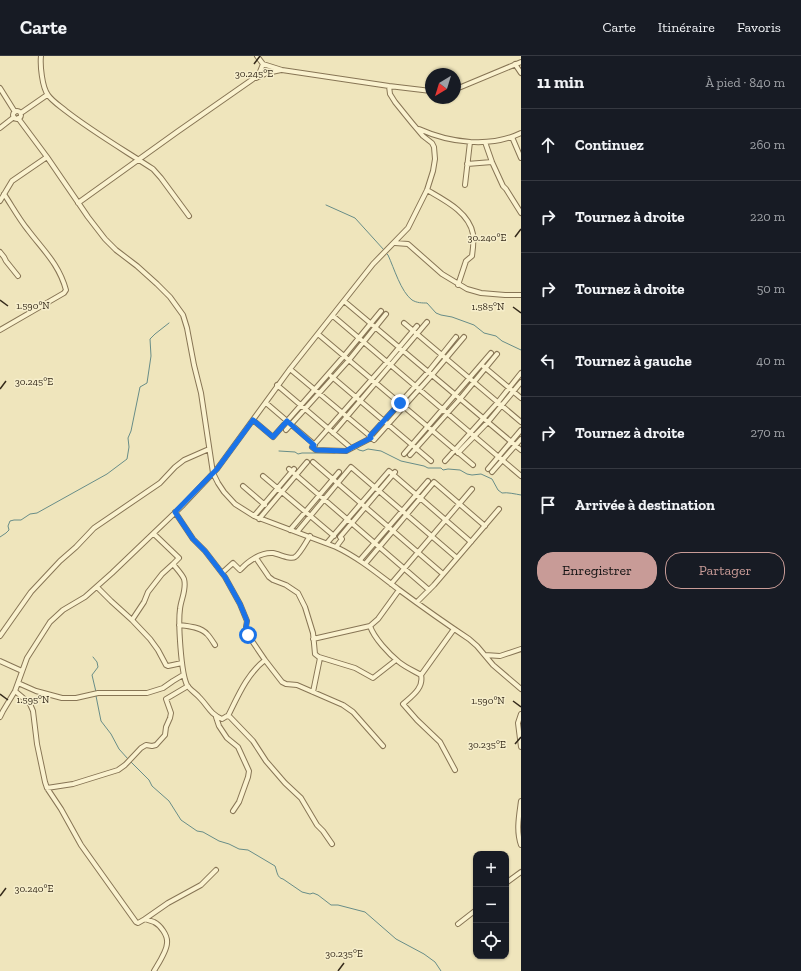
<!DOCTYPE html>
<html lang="fr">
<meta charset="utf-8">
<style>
:root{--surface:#171b24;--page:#242831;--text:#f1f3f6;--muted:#9ea1a6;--line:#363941;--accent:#c89b97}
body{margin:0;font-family:"Zilla Slab",serif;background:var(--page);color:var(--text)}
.controls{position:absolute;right:12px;bottom:12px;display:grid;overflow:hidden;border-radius:8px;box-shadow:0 1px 3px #0004}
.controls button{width:36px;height:36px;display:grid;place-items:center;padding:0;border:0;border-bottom:1px solid var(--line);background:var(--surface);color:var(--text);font:20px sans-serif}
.compass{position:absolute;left:425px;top:12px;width:36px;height:36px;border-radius:50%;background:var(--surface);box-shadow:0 1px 3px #0004;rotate:218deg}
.stop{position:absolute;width:12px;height:12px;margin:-9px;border:3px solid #1a73e8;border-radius:50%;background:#fff}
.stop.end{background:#1a73e8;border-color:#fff;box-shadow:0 1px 4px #0008}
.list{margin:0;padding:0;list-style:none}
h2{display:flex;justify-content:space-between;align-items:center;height:52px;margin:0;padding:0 16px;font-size:17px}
h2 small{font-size:13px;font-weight:400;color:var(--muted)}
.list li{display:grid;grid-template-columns:26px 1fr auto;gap:12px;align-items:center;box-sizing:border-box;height:72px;padding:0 16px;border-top:1px solid var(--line)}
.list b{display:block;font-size:15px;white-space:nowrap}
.list em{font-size:13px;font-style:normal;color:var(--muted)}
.actions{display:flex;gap:8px;padding:12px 16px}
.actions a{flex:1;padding:9px 0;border:1px solid var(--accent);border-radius:16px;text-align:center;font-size:14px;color:var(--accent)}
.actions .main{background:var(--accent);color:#111}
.icon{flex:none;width:22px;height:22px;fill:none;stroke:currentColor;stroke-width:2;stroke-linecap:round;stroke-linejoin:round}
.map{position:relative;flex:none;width:521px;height:915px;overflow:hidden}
header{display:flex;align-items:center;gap:24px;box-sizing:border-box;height:56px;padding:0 20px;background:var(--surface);border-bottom:1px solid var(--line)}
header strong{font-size:19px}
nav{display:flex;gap:22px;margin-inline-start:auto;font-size:14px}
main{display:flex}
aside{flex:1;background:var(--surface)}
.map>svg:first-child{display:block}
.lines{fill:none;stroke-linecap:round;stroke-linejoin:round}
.stream{stroke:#688d88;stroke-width:1}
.minor-casing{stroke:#877555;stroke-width:6}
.minor{stroke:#faf2cf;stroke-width:4}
.route{stroke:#1a73e8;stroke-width:5}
.ticks{fill:none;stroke:#352a1b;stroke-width:1.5}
.ticks-label{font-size:10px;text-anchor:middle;fill:#352a1b;stroke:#f6eecb;stroke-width:3;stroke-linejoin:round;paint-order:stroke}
</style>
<header>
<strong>Carte</strong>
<nav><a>Carte</a><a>Itinéraire</a><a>Favoris</a></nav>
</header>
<main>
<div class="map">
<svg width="521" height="915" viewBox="0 0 521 915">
<rect width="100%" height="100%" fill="#efe5bc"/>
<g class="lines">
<path class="stream" d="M326,149l29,13 29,32
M386,197l2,2c6,13 13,37 24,45 5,3 10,3 15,3l9,10 5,2 11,2 22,8 10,8 12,3 6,5 19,9
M356,392l3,2 4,1 5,-2 13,2 20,10 23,5 4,2h13l2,2 5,-1 12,1 7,4 5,1 9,-1 11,5 6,11 4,3c5,-1 13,1 19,2
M279,395l16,1 3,2 4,-1h33
M0,481l6,-4 3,-3 -1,-4 2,-5 4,-1h7l9,-6 7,-1 70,-39 20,-15 2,-12 -1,-9 3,-7 9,-44 7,-4 4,-27 -1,-17 5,-5 14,-11
M93,601l4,5 1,5 -6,8 4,17
M96,640l5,25 10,13 8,15 9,10
M130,705l19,19 3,6 17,15 12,19 16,11 6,1 16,9 10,3 10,5 9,1 27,16c2,5 2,12 8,13l19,13 8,2 3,-1 5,2 13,10h7l27,7 31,27 28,15 11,8 6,9"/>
<g class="minor-casing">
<path id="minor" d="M41,0c-1,9 1,31 7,39 4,6 12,11 18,16 27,21 58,39 87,58l8,9 28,38
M257,0l6,8 19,6 107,16 42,5
M515,8l6,9
M256,22l11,-5 14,-3
M0,32l15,24
M455,32l6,-1 60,-25
M13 59a4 4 0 1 1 8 0a4 4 0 1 1-8 0Z
M21,57l26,-18
M18,62l29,39 41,60 17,22 11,11 21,16 20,18 13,13 13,18 4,13 7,37 7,28 12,80 5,10 6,9 11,12 19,12 82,31c23,11 42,27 62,42 23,17 47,34 71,50l8,7 16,19 28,24
M0,72l14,-11
M419,73c31,14 71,19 102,4
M512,81l9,21
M485,86l7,20 11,24 3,3 15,24
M467,108l25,-2
M465,129l5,-43
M427,134c17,10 42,22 46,44 1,7 0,15 -1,22l-6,5 -8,24
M0,145l12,-20 35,-24
M78,147l99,-71 76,-53 6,-5 4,-10
M395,187l13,1 34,30 25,15 14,4 24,2h16
M0,196l4,5 2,4 12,15
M344,245l177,149
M333,260l188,160
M404,267l117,99
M0,274l64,-37 2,-3c-7,-26 -23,-40 -38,-60 -9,-11 -16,-24 -24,-36
M318,278l155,131
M483,310l38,32
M290,313l80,67 4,4 58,-65 32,-38
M331,320l100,85
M277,329l74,63
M266,347l49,42
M253,364l20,17 71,-81 37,-45
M286,374l63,-70 37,-46
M333,377l94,-111
M370,380l58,-64 28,-35
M371,382l-25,13 -30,-1 -4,-3 75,-85 30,-36
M458,397l30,-31 33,-40
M404,398l87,-101
M410,399l50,-56 37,-45
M445,405l53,-59 23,-29
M313,406l130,112
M289,413l140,121
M488,413l33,-39
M492,416l29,-33
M263,420l71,60
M243,430l22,19
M175,456l18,27 12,12 20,26 15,27 7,17 -1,6 2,8 17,25 17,22 4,2 11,1 46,20 10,7 30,34
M254,460l40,-47
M259,463l48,-57
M290,474l49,-58
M297,476l54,-65 106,91
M154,478l25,24 -6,6c3,4 9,10 11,15 3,10 -3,20 -4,30 -2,14 1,64 7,76 3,5 9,8 13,13 8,8 10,16 22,21l5,-3 3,1 23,24 13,20 19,22 16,15 16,27 6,6 9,13
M327,487l62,-72 82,71
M336,491l6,-8 -2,-2 55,-65
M256,502l13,19 4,3 13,5 12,8 7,14 8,26 2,21 5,4 -7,34
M360,504l68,-79
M365,508l69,-82 51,44
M222,517l11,-10 7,7c8,-9 21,-18 33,-17 6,1 18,7 22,4 5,-3 11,-15 15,-21
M391,528l81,-95
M97,531l14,14 21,19 18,19 8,11 8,15 2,1 14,-3
M417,546l17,-17 65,-76
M132,564l12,-18 4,-10 14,-18 11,-10
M179,569c9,1 22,2 28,9 3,3 6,8 8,11
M370,570c4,12 19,28 29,36 6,5 15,9 22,13
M454,573l-33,46c3,13 -9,21 -18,29l14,16 23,22 15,28
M0,580l31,-44 29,-31 16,-14 18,-19 66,-45 15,-16 9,-7 25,-11
M313,583l57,-13 8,-7 21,-29
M485,599l15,1 21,-7
M319,601l36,11 18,10 23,-18
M0,605l22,10
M18,627l18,8 26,7h14l22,-5h49l16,-5 10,-7 10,-6
M15,635l6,5 9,8 3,7 4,33 8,38 2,6 14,21 20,36 55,77 2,1 7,-4c3,1 6,2 9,3 6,3 14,13 13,21 0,8 -9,21 -13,28
M521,658l-3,9 3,24
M228,660c10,-20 19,-42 37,-56
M0,661l3,-6 12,-20 12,-33 23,-36 13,-12 22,-13 27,-24 71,-68 34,-36 73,-100 83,-105 35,-36 19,-38 6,-19 2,-12 -1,-12 -2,-4 -9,-7 -11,-13 -17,-21 -5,-8 -1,-8
M216,661l3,9 8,12 11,9 11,24 -1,6 -9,25 -6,9
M47,732l26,-4 45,-14 7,-5 16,-17 5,-3 6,1 4,-1 9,-10 1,-8 4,-9 1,-5 -5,-14 22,-13
M521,745c-2,15 -5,30 0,44
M506,827l15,-11
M145,863l23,-16 33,-18 15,-15
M458,868l18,-14"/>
</g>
<use href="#minor" class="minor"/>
</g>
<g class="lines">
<path class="route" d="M248,579l-2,-8 1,-6 -7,-17 -15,-27 -20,-26 -12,-12 -18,-27 42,-43 36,-49 20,17 14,-16 27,24 -2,2 4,3 30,1 5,-3 20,-10 -1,-2 30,-33"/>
</g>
<path class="ticks" d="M254,8l6,-8M515,181l6,-8M0,244l8,6M513,251l8,6M0,333l6,-8M0,638l8,6M513,645l8,6M515,688l6,-7M0,840l6,-8M338,915l6,-8"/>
<g class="ticks-label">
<text x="254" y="21">30.245°E</text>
<text x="487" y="185">30.240°E</text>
<text x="33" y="253">1.590°N</text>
<text x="488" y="254">1.585°N</text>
<text x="34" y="329">30.245°E</text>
<text x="33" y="647">1.595°N</text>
<text x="488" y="648">1.590°N</text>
<text x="487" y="692">30.235°E</text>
<text x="34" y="836">30.240°E</text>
<text x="344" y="901">30.235°E</text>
</g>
</svg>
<div class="controls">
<button>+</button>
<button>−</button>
<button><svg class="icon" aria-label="locate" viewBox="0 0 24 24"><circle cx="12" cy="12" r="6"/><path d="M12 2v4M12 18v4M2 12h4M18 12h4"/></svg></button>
</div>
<svg class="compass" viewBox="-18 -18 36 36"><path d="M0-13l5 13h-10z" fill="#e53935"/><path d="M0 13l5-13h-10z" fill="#9ea1a6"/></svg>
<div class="stop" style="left:248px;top:579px"></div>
<div class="stop end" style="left:400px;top:347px"></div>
</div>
<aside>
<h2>11 min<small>À pied · 840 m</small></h2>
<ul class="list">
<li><svg class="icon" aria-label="ahead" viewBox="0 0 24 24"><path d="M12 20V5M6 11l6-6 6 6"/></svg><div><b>Continuez</b></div><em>260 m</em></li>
<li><svg class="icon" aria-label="right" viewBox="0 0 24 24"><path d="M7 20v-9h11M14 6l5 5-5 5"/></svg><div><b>Tournez à droite</b></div><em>220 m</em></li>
<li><svg class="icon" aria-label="right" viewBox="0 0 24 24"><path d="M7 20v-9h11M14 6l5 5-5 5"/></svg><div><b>Tournez à droite</b></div><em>50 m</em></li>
<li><svg class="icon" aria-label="left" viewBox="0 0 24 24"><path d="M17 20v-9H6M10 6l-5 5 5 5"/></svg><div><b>Tournez à gauche</b></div><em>40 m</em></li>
<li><svg class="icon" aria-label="right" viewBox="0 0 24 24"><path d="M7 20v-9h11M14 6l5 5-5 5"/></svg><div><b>Tournez à droite</b></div><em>270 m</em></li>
<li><svg class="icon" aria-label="arrive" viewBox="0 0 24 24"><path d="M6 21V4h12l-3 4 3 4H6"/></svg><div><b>Arrivée à destination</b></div></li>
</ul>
<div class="actions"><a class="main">Enregistrer</a><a>Partager</a></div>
</aside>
</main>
